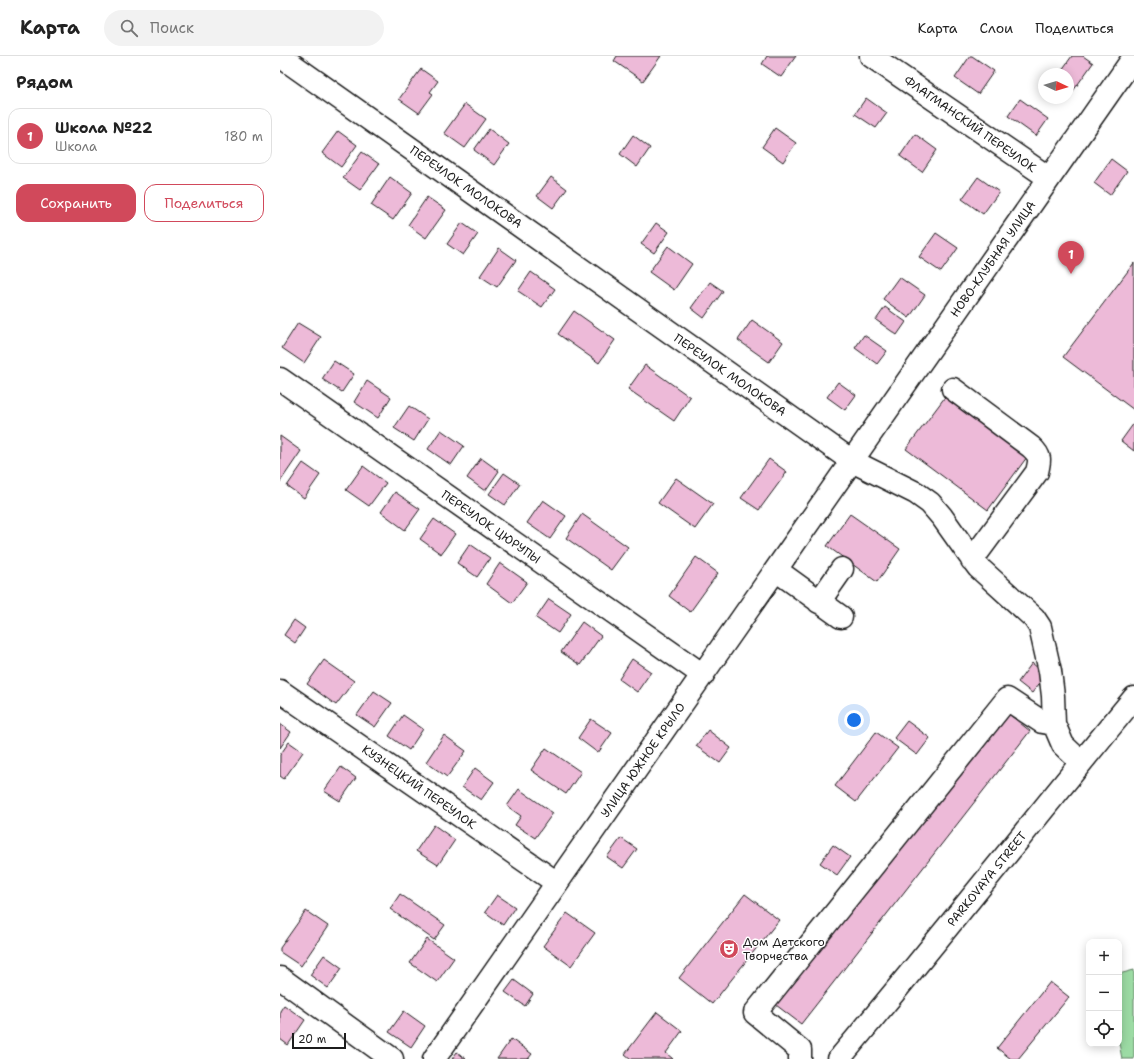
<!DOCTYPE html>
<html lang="ru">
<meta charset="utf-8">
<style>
:root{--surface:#fff;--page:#f2f2f2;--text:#222;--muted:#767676;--line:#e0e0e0;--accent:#d1495b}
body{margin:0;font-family:"Shantell Sans",sans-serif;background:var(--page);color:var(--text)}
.controls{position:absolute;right:12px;bottom:12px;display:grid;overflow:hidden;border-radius:8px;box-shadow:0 2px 10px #0003}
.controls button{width:36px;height:36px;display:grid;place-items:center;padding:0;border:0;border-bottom:1px solid var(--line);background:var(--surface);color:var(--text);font:20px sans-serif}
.compass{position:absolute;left:758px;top:12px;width:36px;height:36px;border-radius:50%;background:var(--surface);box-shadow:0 2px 10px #0003;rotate:94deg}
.scale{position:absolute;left:12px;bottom:10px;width:54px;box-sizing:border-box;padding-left:4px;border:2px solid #1c1c1c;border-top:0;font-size:11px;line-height:14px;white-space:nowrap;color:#1c1c1c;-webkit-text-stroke:3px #fff;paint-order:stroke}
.you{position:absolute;left:574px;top:664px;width:14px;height:14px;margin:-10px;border:3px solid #fff;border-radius:50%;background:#1a73e8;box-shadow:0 0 0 6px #1a73e833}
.badge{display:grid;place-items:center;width:26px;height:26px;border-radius:50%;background:var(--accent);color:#fff;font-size:13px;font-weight:700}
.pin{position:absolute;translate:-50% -33px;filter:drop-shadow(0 1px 2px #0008)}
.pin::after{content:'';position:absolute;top:21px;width:14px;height:12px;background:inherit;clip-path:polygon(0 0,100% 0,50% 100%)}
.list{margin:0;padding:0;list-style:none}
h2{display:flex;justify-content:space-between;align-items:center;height:52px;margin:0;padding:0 16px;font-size:17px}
h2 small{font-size:13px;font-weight:400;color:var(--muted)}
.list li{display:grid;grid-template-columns:26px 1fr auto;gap:12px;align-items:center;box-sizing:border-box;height:56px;margin:0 8px 8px;padding:0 8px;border:1px solid var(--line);border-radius:12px}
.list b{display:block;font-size:15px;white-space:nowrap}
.list p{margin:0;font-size:13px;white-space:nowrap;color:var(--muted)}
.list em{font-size:13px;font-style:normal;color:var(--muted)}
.actions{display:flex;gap:8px;padding:12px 16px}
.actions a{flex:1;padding:9px 0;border:1px solid var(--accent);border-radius:12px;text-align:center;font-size:14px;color:var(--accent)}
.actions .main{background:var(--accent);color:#fff}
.icon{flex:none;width:22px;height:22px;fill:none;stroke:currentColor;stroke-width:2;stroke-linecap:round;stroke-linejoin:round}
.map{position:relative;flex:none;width:854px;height:1003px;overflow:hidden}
header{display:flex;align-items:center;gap:24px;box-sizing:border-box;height:56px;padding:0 20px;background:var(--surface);border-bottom:1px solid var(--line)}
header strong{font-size:19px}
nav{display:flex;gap:22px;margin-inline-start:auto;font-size:14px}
.search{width:280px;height:36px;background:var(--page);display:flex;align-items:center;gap:10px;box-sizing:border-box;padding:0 14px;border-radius:22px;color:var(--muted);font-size:15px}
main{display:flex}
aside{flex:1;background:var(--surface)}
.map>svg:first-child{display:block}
.green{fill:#9cdba4;stroke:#5c7c60}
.building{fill:#edbad8;stroke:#1c1c1c}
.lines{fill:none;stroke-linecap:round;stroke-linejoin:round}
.minor-casing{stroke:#1c1c1c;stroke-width:25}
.major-casing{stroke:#1c1c1c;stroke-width:25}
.minor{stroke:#fff;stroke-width:22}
.major{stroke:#fff;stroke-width:22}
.labels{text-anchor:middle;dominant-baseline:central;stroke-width:3;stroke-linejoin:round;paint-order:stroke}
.street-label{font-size:12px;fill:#1c1c1c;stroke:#fff}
.poi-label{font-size:12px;fill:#1c1c1c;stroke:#fff;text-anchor:start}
</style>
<header>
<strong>Карта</strong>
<div class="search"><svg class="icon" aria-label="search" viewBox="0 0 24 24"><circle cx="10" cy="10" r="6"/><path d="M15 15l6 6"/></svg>Поиск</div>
<nav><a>Карта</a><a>Слои</a><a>Поделиться</a></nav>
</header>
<main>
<aside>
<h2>Рядом<small></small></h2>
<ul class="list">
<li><span class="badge">1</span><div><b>Школа №22</b><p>Школа</p></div><em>180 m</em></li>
</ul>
<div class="actions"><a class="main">Сохранить</a><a>Поделиться</a></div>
</aside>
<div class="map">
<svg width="854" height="1003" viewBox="0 0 854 1003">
<rect width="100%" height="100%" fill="#fff"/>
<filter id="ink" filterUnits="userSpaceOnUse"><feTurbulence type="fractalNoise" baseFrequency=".025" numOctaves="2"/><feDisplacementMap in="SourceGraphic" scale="8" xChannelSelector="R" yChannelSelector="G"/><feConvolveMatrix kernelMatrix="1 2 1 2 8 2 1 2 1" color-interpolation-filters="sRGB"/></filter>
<g filter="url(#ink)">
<path class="green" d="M854,914v89h-12l-3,-16v-69z"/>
<path class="building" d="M337,0h44l-18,25 -29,-20z
M487,0h29l-15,21 -19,-13z
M690,0h2l22,15 -16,23 -23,-16z
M792,0h11l10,7 -20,28 -5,-3v-14h-9z
M141,13l17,12 -8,11 3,2 -14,19 -20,-14z
M586,42l21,15 -11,15 -21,-14z
M740,43l28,20 -12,17 -28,-20z
M185,48l21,15 -21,29 -21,-15z
M495,72l21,15 -13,19 -21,-15z
M209,73l20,15 -15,21 -20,-15z
M58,75l19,14 -16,22 -19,-14z
M635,78l22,16 -15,22 -22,-16z
M353,79l17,13 -13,19 -17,-13z
M82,96l17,12 -19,26 -17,-12z
M831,103l16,12 -17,24 -16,-12z
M110,121l22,16 -19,27 -22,-15z
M271,121l16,12 -14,19 -16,-12z
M698,121l21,15 -16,22 -21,-15z
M147,141l19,13 -20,28 -18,-13z
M182,167l16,11 -15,21 -16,-11z
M376,167l13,9 -15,21 -13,-9z
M656,177l22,15 -17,24 -22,-15z
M388,190l24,18 -18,26 -25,-18z
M219,192l17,12 -19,27 -17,-11z
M854,207v147l-71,-53z
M251,216l24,17 -13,18 -24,-16z
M619,221l26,18 -16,23 -26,-19z
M430,226l13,9 -19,27 -13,-10z
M605,251l21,15 -9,13 -21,-15z
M294,255l41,29 -16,23 -41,-29z
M472,264l31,22 -14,20 -31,-22z
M18,267l23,14 -17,26 -22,-15z
M584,279l23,16 -10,13 -22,-16z
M54,305l20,13 -12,18 -20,-13z
M365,309l45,32 -16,24 -46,-32z
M87,325l24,16 -13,21 -24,-16z
M558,326l18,13 -11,15 -18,-13z
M668,337l82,60 -42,57 -82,-61z
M129,350l19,13 -14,22 -20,-13z
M854,367v28l-13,-10z
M161,374l23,16 -13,19 -23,-16z
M0,380l21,15 -21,31z
M201,402l18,13 -14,20 -18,-13z
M489,403l18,13 -28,38 -18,-12z
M23,407l17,12 -16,23 -17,-12z
M83,410l23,17 -17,23 -23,-16z
M224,417l16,11 -15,21 -16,-11z
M396,422l37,26 -18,25 -37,-26z
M115,436l25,17 -15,21 -24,-18z
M263,444l23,16 -16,23 -23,-16z
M302,458l46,33 -17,23 -45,-32z
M570,458l50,35 -23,33 -50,-36z
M154,463l21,15 -14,20 -21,-15z
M190,488l20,14 -13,19 -20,-14z
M416,501l22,16 -28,39 -21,-16z
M220,507l27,19 -15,21 -26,-19z
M269,543l22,15 -13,19 -22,-15z
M14,564l11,8 -10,15 -11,-8z
M302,566l19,14 -21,29 -19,-13z
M352,603l19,13 -14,20 -18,-13z
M44,604l30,21 -18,24 -29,-21z
M752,607l14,12 -14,18 -14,-11z
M94,635l18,12 -17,24 -18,-12z
M725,655l25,20 -229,293 -25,-19z
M123,659l20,14 -14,21 -20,-14z
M311,663l21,14 -14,20 -20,-15z
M627,665l23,17 -13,17 -23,-17z
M0,668l11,8 -11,16z
M428,674l23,18 -11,15 -24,-17z
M596,676l22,16 -42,54 -21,-16z
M164,679l22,16 -19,26 -21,-15z
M9,686l14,10 -19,27 -4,-3v-21z
M266,692l35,24 -15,22 -35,-24z
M61,711l15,11 -16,23 -16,-10z
M195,712l19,14 -13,18 -19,-13z
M239,733l34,24 -18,25 -20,-13 6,-9 -14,-10z
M154,769l21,15 -17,25 -22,-14z
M341,782l16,11 -14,19 -16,-11z
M553,789l17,12 -13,18 -17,-12z
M120,838l45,31 -11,15 -44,-31z
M465,838l34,26 -67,84 -33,-26z
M217,839l18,12 -12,18 -18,-13z
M26,855l22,15 -27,40 -21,-14v-4z
M287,857l28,20 -24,33 -28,-20z
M147,883l27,19 -17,24 -27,-19z
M44,899l18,13 -14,20 -18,-13z
M234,924l19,14 -8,12 -20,-14z
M770,926l19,15 -51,62h-7l-14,-11z
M4,949l21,15 -17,25 -8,-6v-28z
M124,955l21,15 -14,21 -22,-15z
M377,956l25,19 -16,22 7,6h-42l-6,-5z
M231,983l21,15 -4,5h-31z
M177,996l9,7h-14z"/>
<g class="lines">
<g class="minor-casing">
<path id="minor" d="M0,0l572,405 64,32 14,10 12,14 27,38 9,12 56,51 6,9 10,44 3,25 1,28 9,21 18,17
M591,0l178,122
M0,323l423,296
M673,333l78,58c10,9 9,13 6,25l-65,88
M496,514l65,47
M539,546l23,-33
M0,635l277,192
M0,922l112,81
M154,1003l700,-1002
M520,1003v-9l-45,-37 252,-314 35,23 12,2"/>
</g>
<g class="major-casing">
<path id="major" d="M559,1003c100,-119 196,-241 295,-361"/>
</g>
<use href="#minor" class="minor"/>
<use href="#major" class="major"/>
</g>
</g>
<defs>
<g id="theatre-disc" transform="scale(1)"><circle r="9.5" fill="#d1495b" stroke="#fff"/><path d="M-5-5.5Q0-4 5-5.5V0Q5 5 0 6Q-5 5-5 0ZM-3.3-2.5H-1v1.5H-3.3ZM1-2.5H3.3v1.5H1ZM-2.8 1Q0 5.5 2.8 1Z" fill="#fff"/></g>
</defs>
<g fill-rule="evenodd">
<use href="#theatre-disc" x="449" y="893"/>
</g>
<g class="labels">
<g class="street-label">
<text transform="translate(690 68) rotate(35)">ФЛАГМАНСКИЙ ПЕРЕУЛОК</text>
<text transform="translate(186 131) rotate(35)">ПЕРЕУЛОК МОЛОКОВА</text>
<text transform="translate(713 203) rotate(-55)">НОВО-КЛУБНАЯ УЛИЦА</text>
<text transform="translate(450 319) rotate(35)">ПЕРЕУЛОК МОЛОКОВА</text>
<text transform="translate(211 471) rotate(35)">ПЕРЕУЛОК ЦЮРУПЫ</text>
<text transform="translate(363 704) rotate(-55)">УЛИЦА ЮЖНОЕ КРЫЛО</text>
<text transform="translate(139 731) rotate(35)">КУЗНЕЦКИЙ ПЕРЕУЛОК</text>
<text transform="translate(707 823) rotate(-51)">PARKOVAYA STREET</text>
</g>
<g class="poi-label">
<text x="463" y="886">Дом Детского<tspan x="463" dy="14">Творчества</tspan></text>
</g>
</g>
</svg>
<div class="controls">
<button>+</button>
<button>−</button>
<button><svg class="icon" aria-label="locate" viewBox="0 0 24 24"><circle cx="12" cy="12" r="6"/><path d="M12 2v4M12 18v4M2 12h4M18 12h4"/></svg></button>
</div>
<svg class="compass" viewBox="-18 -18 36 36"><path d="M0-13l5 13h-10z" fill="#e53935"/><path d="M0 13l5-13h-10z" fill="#767676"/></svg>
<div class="scale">20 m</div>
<div class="you"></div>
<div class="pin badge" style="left:791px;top:218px">1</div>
</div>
</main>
